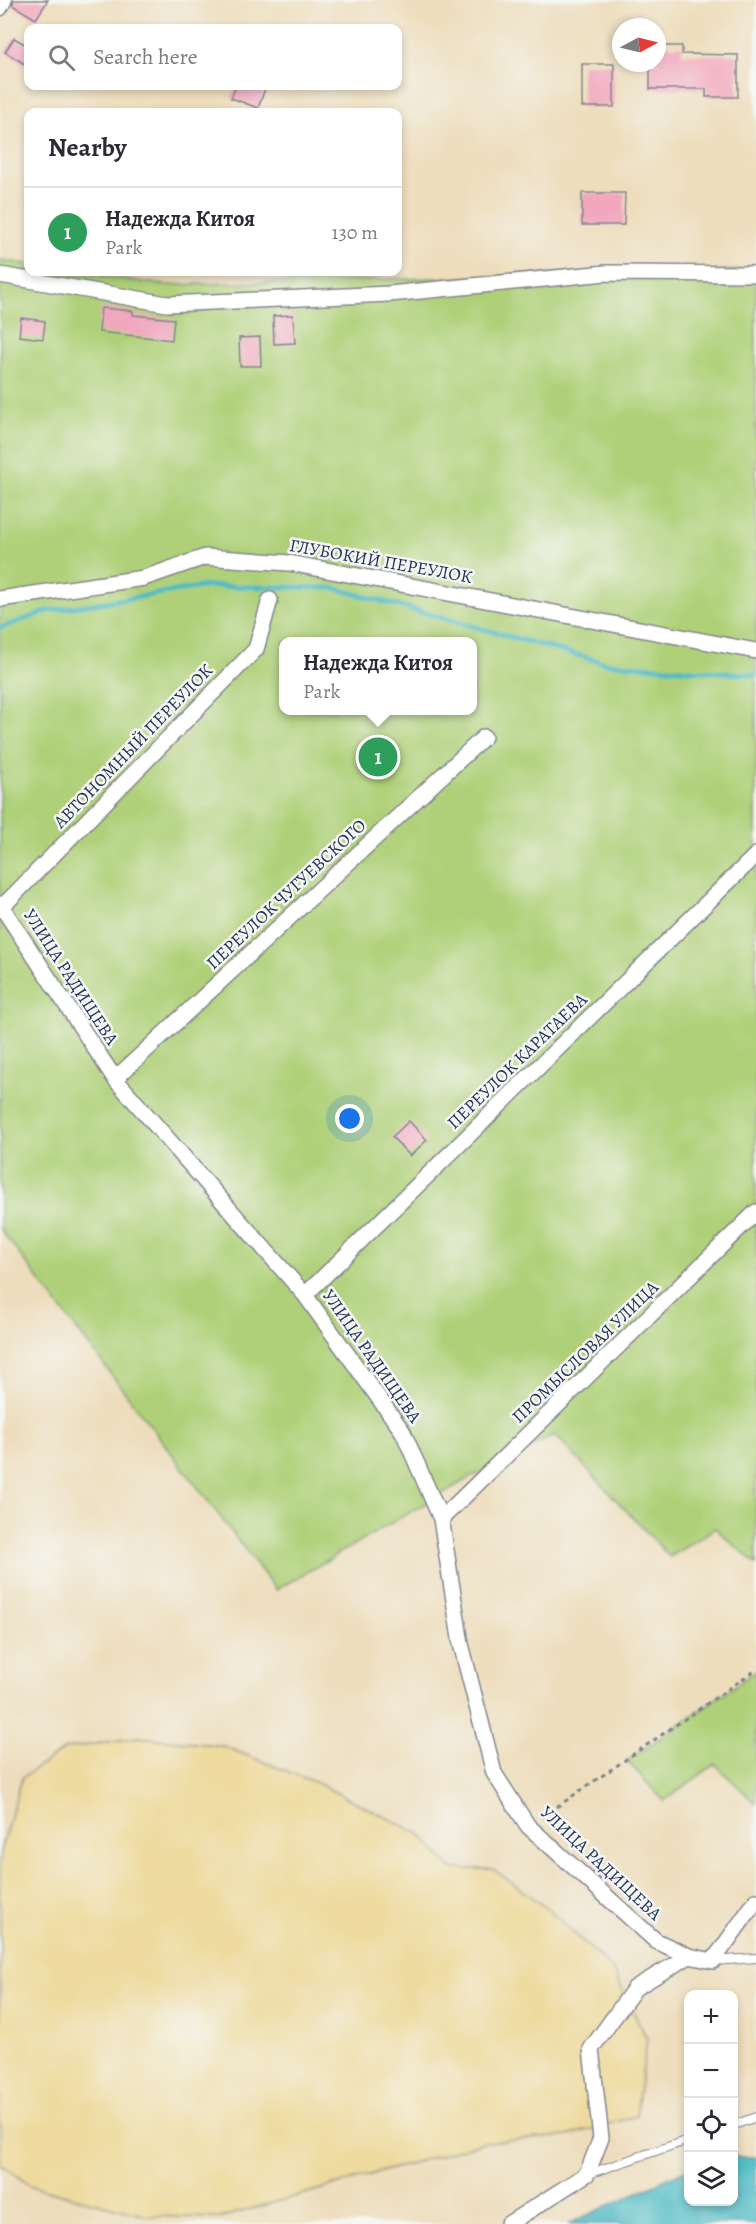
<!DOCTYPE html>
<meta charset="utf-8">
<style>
:root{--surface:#fff;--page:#f7f7f7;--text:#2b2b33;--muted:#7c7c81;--line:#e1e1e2;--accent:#1f6fb2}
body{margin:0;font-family:Alegreya,serif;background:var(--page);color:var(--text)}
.controls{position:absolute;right:18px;bottom:18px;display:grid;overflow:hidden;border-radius:12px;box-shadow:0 3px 9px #0003}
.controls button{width:54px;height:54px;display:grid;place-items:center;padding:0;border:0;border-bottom:2px solid var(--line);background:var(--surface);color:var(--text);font:30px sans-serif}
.compass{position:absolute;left:612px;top:18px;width:54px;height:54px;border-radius:50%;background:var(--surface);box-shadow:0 3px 9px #0003;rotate:83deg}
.you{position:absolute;left:350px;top:1119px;width:21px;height:21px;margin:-15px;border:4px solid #fff;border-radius:50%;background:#1a73e8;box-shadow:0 0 0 9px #1a73e833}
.badge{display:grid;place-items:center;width:39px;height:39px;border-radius:50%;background:var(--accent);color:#fff;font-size:20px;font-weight:700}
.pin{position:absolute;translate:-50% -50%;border:3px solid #fff;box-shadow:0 2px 6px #0006}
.popup{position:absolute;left:279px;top:637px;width:198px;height:78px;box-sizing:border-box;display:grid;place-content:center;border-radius:12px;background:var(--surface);filter:drop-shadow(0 2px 4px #0005);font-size:20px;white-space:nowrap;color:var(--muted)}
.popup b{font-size:22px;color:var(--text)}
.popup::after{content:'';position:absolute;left:50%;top:100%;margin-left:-12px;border:12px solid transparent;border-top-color:var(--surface)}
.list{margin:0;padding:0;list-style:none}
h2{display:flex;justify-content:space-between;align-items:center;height:78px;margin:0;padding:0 24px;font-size:26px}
h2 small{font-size:20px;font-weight:400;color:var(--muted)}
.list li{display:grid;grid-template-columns:39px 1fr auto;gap:18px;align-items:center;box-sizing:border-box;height:90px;padding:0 24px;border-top:2px solid var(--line)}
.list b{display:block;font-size:22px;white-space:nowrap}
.list p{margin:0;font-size:20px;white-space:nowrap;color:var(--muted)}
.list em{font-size:20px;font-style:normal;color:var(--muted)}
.icon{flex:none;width:33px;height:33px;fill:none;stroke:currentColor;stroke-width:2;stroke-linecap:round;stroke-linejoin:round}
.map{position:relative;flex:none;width:756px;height:2224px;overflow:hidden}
.search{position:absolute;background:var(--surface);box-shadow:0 3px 9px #0003;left:24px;top:24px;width:378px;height:66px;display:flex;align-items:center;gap:15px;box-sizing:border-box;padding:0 21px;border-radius:12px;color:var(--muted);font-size:22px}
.panel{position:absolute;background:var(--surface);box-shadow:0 3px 9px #0003;left:24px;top:108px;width:378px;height:168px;border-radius:12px}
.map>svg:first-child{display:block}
.green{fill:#afd078;stroke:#65806b;stroke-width:1.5;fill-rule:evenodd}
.sand{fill:#eeda9e;stroke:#84847e;stroke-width:1.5}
.water{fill:#4cbac4;stroke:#347491;stroke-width:1.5}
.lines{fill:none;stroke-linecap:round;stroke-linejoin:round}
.stream{stroke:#4cbac4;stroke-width:5}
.building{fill:#f1a8bf}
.lane-casing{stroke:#84868d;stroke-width:10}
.street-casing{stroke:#84868d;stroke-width:18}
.path{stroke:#84868d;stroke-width:3;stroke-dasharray:4.5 4.5;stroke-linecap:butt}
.lane{stroke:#fff;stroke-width:8}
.street{stroke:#fff;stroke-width:15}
.labels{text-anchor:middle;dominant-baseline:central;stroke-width:5;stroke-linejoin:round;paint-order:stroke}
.street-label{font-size:18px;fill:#1b2f5e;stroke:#f6f6f2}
</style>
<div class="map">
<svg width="756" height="2224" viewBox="0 0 756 2224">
<rect width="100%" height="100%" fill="#f6f6f2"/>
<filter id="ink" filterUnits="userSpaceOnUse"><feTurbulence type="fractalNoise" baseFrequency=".0167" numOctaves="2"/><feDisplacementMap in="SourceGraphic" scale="12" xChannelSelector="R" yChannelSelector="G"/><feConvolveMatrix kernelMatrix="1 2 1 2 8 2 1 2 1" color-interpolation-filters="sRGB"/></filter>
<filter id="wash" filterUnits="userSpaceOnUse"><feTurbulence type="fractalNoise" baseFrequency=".008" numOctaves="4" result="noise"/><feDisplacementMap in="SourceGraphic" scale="24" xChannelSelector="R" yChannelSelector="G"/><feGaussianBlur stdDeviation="1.35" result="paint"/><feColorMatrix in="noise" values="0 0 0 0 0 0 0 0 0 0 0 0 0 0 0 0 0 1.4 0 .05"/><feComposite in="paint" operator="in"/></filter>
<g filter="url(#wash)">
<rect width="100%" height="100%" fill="#edddbc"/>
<path class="green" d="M0,260l28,4v8h47l89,13 592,-15v1294l-41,-36 -45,29 -115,-122 -86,43 -193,112 -276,-361zM284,642h188v68h-188z
M756,1671v133l-41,-40 -51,37 -37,-40z"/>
<path class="sand" d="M139,1737l84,9 94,37 103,51 32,35h41l56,41 63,59 35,70 -11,77 -68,20 -83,6 -265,76 -74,-2 -115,-30 -31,-22v-313l22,-73 43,-29z"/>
<path class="water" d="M734,2157h22v67h-188l120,-55v33h46z"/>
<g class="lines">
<path class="stream" d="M0,628l48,-17 159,-25 127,2 272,75 150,12"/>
</g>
<g id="blocks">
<path class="building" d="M14,0h34l-12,19 -24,-14z
M14,38l14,8v20l-23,-14z
M657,46h25v8l56,1v42h-32v-8h-56v-26h7z
M582,64h32v43h-32z
M236,86h21l8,3 -7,19 -27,-10z
M582,193h43l-1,32h-42z
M101,308l32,3v4l41,4 -2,21 -73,-8z
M293,315l2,28 -21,1 -1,-28z
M21,318l24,3 -2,18 -24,-3z
M260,337l1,29h-21l-1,-28z
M409,1121l18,19 -17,16 -18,-19z"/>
</g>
</g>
<g filter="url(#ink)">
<use href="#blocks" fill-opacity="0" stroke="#84868d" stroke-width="1.5"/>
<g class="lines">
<g class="lane-casing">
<path id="lane" d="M713,1961l43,-3
M734,2125l22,-8
M588,2174l100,-34"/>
</g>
<g class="street-casing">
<path id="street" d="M0,8l4,-8
M0,275l167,29 222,-10 217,-21 150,1
M0,599l144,-21 61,-21 84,6 467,88
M0,904l115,175 190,216 98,137 38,87 20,125 33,129 34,53 128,115 33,15 24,5 43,-60
M2,907l254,-258 14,-49
M115,1079l369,-342
M305,1295l451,-440
M441,1519l315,-307
M508,2224l79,-50 14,-36 -10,-89 44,-61 54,-32"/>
</g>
<path class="path" d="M542,1817l214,-147"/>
<use href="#lane" class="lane"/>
<use href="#street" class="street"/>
</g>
</g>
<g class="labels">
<g class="street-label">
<text transform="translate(381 561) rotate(10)">ГЛУБОКИЙ ПЕРЕУЛОК</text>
<text transform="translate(133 746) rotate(-46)">АВТОНОМНЫЙ ПЕРЕУЛОК</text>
<text transform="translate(286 894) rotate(-43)">ПЕРЕУЛОК ЧУГУЕВСКОГО</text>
<text transform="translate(71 977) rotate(57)">УЛИЦА РАДИЩЕВА</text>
<text transform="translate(517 1061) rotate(-44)">ПЕРЕУЛОК КАРАТАЕВА</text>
<text transform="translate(585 1352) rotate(-44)">ПРОМЫСЛОВАЯ УЛИЦА</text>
<text transform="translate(372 1356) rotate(55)">УЛИЦА РАДИЩЕВА</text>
<text transform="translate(601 1863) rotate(43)">УЛИЦА РАДИЩЕВА</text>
</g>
</g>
</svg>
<div class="controls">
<button>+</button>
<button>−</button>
<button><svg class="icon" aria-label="locate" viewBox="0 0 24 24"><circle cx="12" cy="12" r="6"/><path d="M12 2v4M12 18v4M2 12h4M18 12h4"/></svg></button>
<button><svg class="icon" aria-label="layers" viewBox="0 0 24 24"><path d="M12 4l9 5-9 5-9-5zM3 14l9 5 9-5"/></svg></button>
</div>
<svg class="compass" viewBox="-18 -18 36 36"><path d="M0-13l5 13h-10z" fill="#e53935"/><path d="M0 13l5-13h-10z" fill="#7c7c81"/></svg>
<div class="you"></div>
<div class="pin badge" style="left:378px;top:757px;background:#2e9e5b">1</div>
<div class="popup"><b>Надежда Китоя</b>Park</div>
<div class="search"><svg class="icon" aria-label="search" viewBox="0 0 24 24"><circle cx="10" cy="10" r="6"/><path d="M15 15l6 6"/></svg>Search here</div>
<section class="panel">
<h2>Nearby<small></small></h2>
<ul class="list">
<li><span class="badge" style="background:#2e9e5b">1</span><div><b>Надежда Китоя</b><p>Park</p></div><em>130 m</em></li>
</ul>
</section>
</div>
